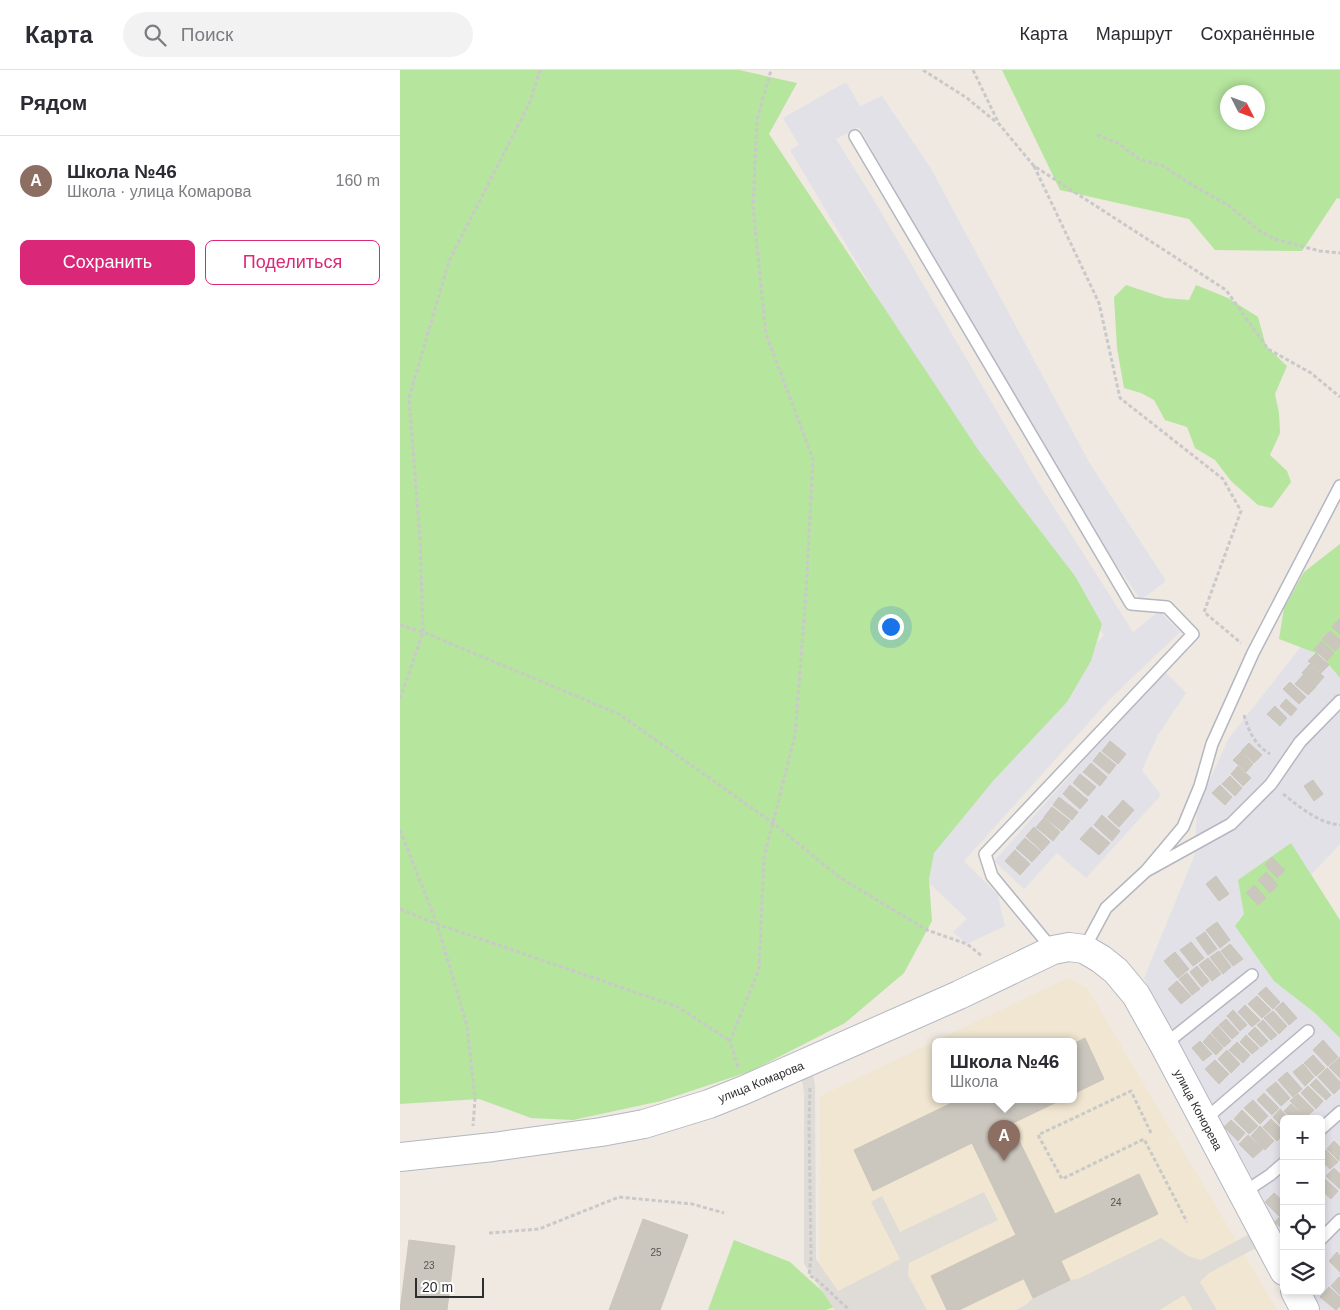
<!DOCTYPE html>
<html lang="ru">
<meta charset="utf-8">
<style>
:root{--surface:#fff;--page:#f2f2f3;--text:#2b2b33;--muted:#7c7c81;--line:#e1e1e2;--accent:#db2777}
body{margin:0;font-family:Arial,sans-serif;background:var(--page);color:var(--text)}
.controls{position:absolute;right:15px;bottom:15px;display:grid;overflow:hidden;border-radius:8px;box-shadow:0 2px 8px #0003}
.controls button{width:45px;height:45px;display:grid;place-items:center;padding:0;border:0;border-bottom:1px solid var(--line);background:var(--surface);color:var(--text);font:25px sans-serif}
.compass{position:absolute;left:820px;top:15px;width:45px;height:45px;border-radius:50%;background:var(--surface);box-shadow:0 2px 8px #0003;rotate:132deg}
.scale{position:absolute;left:15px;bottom:12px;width:69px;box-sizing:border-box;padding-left:5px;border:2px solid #2e2e2e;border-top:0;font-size:14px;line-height:18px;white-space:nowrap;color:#2e2e2e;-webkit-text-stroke:4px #fff;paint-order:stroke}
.you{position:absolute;left:490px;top:556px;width:18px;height:18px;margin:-12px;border:4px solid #fff;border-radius:50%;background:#1a73e8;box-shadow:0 0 0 8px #1a73e833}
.badge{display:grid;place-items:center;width:32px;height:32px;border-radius:50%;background:var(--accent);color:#fff;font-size:16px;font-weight:700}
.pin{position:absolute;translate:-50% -41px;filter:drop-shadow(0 1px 2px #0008)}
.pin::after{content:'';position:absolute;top:26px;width:18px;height:15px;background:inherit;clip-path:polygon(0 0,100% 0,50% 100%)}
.popup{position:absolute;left:532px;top:968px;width:145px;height:65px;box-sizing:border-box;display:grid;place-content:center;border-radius:8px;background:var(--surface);filter:drop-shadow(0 1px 4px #0005);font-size:16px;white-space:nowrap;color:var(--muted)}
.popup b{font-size:19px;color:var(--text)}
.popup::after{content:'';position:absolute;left:50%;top:100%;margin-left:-10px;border:10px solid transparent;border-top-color:var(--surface)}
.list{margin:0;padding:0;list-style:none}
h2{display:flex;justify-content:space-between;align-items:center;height:65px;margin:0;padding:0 20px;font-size:21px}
h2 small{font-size:16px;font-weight:400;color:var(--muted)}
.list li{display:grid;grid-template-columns:32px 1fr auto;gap:15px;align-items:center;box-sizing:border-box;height:90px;padding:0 20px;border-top:1px solid var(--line)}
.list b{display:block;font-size:19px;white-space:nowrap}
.list p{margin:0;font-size:16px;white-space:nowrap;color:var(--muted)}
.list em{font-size:16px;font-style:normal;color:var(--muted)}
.actions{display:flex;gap:10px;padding:15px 20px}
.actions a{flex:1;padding:11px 0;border:1px solid var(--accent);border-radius:8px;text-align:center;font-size:18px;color:var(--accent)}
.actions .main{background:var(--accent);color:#fff}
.icon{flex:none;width:28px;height:28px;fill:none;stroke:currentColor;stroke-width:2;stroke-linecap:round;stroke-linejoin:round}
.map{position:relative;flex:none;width:940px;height:1240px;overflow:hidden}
header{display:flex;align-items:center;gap:30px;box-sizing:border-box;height:70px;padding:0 25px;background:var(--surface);border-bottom:1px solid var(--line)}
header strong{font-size:24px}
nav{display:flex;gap:28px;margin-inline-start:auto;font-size:18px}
.search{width:350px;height:45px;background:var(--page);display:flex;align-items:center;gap:12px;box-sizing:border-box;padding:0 18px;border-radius:28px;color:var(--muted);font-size:19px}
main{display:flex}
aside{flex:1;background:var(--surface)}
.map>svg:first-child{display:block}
.industrial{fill:#e3e1e8}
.education{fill:#f0e6d1;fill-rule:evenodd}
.green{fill:#b6e59e;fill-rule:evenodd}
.plaza{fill:#dfdcd8}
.building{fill:#cbc7bf;stroke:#cbc5ba}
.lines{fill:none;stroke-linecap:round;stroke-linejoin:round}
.lane-casing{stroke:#b4b7c1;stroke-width:14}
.secondary-casing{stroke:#b4b7c1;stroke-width:30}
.path{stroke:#c9c9c9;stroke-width:3;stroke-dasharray:4 2.5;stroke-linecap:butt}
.lane{stroke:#fff;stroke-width:11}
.secondary{stroke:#fff;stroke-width:28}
.labels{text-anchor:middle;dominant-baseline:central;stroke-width:4;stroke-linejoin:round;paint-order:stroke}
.number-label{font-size:10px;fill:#555452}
.street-label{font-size:12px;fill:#2e2e2e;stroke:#fff}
</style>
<header>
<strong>Карта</strong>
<div class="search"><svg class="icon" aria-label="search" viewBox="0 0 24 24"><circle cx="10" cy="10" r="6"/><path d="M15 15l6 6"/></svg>Поиск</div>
<nav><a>Карта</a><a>Маршрут</a><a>Сохранённые</a></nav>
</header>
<main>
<aside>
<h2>Рядом<small></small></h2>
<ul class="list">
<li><span class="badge" style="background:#8d6e63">A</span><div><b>Школа №46</b><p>Школа · улица Комарова</p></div><em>160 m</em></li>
</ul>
<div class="actions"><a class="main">Сохранить</a><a>Поделиться</a></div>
</aside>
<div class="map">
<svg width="940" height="1240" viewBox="0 0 940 1240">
<rect width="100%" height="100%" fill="#efe9e1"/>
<path class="industrial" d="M446,12l14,24 22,-10 48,71 159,295 77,119 -25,19 -36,-52 -49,-80 -122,-208 -75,-133 -23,12 38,61 164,282 95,150 26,-21 21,21 -70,67 -146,162 34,34 7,31 -38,18 -14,-12 14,-13 -61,-58 57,-77 141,-149 -82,-101 -67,-106 -165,-278 9,-5 -16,-27z
M940,527v247l-65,69 65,70v327h-21l-10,-19h12v-172h-37v127l-69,-125 -71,-143 51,-124 2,-47 32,-69z
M764,601l22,22 -28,42 -16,35 19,25 -75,83 -29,-25 -33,36 -30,-28 115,-129 10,-15z"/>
<path class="education" d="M668,908l19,10 190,322h-468l12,-29 -2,-12 1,-173zM535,972h138v58h-138z"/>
<path class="green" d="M0,0h339l58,13 -28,51 210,317 96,125 27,48 -11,37 -24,41 -74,79 -59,72 -5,26 3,42 -28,52 -59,50 -94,48 -90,30 -88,19 -42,-2 -52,-19 -79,5z
M602,0h338v129l-3,-1 -35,53 -87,-1 -26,-31 -129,-29zM828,22h30v30h-30z
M726,215l39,13 24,2 7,-15 32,13 30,19 8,29 21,20 -12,28 4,19 1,20 -10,22 17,16 4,11 -19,26 -14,-3 -27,-24 -16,-21 -20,-12 -8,-21 -22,-7 -11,-20 -13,-7 -17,-5 -7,-40 -3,-51z
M940,474v134l-19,-23 -42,-16 5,-31 20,-36z
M891,773l49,77v118l-25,-25 -41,-32 -39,-55 9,-12 -6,-34z
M334,1170l56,22 33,30 11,15 -8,3h-118z"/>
<path class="plaza" d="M413,1004l2,12 1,173 22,32 62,-32 -29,-57 11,-6 18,36 84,-40 14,28 -89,43 -1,12 19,35h-92l-31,-46v-170l-2,-15z
M855,1161l7,14 -53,28 -9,9 17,28h-24l-9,-15 -24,15h-144l11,-6 6,-6 37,-18 8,-1 83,-41 27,18 13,4z"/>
<path class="building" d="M939,549h1v15l-8,-7z
M930,561l10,9v5l-5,6 -13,-12z
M922,571l12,12 -7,8 -13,-12z
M916,583l13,12 -8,8 -13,-12z
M910,594l14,13 -8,9 -14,-13z
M903,605l13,12 -8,8 -13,-11z
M890,612l16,15 -7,7 -16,-15z
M886,629l11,10 -6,7 -11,-10z
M875,636l12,12 -7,8 -13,-12z
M710,671l16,13 -8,10 -16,-13z
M849,673l13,12 -8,8 -13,-12z
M700,682l16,13 -7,9 -16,-13z
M841,682l12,12 -7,8 -13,-12z
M691,693l16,14 -7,9 -17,-14z
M838,696l13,12 -8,8 -12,-12z
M680,704l16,13 -8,9 -15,-13z
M830,706l12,12 -7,8 -13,-12z
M913,710l10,14 -9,7 -10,-15z
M670,715l18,15 -8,9 -17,-15z
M820,715l12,12 -7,8 -13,-12z
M659,727l19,15 -6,8 -19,-15z
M723,730l11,10 -15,17 -11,-10z
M652,737l18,14 -8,10 -18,-14z
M702,745l18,16 -8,10 -18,-16z
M644,748l16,14 -7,9 -17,-14z
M634,757l16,15 -8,9 -16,-15z
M691,757l19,16 -11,12 -19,-16z
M625,768l16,14 -9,10 -16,-14z
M615,780l15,14 -10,11 -15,-14z
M872,787l13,13 -8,8 -12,-13z
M866,802l12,13 -8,8 -12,-13z
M816,806l13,18 -10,7 -13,-17z
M854,815l12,13 -8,7 -12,-12z
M817,852l13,18 -10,8 -14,-18z
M805,862l12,17 -9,6 -12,-17z
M791,872l13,16 -11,8 -13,-16z
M830,874l13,15 -10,7 -12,-15z
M819,881l12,16 -8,7 -13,-17z
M775,882l14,17 -11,9 -14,-17z
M808,888l13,16 -9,7 -13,-16z
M797,896l12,15 -7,6 -12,-15z
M787,903l13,16 -8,6 -13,-16z
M777,911l14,15 -10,8 -13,-15z
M866,917l14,15 -7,7 -15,-15z
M857,926l14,14 -9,8 -14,-14z
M883,932l14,16 -8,7 -14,-16z
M845,935l15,15 -8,7 -14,-15z
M833,940l14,15 -7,6 -13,-15z
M873,941l14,15 -8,8 -15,-16z
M826,949l13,14 -7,6 -13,-14z
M863,950l14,15 -6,5 -14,-15z
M818,956l13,15 -7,6 -13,-14z
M855,957l13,14 -7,6 -13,-13z
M810,964l13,14 -7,7 -13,-13z
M846,965l13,13 -7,6 -12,-12z
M685,968l19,41 -31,15v-50z
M923,970l15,17 -10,9 -15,-16z
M800,971l12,13 -9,7 -11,-13z
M837,972l13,13 -7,8 -14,-13z
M827,980l13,14 -9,9 -13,-14z
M913,985l12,13 -9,8 -12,-13z
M940,987v21l-11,-11z
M815,990l14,14 -10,10 -14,-15z
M903,994l11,13 -9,9 -12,-14z
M927,998l13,14v6l-6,6 -16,-17z
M887,1002l15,17 -9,8 -15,-17z
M916,1009l15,16 -5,5 -16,-15z
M876,1012l14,16 -9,8 -15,-16z
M908,1016l15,15 -7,8 -15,-16z
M864,1023l15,15 -7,7 -15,-15z
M898,1024l16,16 -8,7 -16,-16z
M558,1030h103l-50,24 44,90 84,-40 19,40 -199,96h-12l-16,-34 85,-41 -44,-92 -99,48 -19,-41z
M853,1030l15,16 -8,8 -16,-16z
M891,1034l14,13 -2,2h-11l-8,-8z
M880,1039l10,10h-6v9l-11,-11z
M842,1040l16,16 -9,8 -15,-15z
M871,1049l13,13v2l-7,7 -14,-14z
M831,1050l14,13 -7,8 -14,-14z
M860,1056l14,15 -9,9 -14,-14z
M848,1065l15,14 -10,9 -14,-14z
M934,1071l6,6 -1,14 -12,-12z
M926,1080l12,12 -8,7 -9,-8v-6z
M934,1098l6,6v15l-14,-13z
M924,1108l14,13 -7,8 -10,-9v-9z
M874,1123l10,9v9l-5,5 -14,-14z
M883,1143h1v18l-9,-9z
M243,1149l45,16 -28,75h-51z
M9,1170l46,6 -8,64h-47z
M937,1182l3,4v16l-11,-11z
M661,1191l9,19 -37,18 -9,-19z
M939,1207l1,1v17l-9,-9z
M929,1217l11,10v9l-4,4 -16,-13z"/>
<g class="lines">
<g class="lane-casing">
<path id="lane" d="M455,66l276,468 36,3 26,27 -208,220 7,22 61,74
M746,801l37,-44 17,-41 12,-42 41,-91 87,-167
M684,879l22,-41 40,-37 85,-47 40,-40 29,-42 40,-41
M764,975l88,-70
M803,1051l105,-90
M921,1059l19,-17
M843,1123l27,-18 14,-12
M921,1169l19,-19"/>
</g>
<g class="secondary-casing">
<path id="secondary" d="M0,1087l93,-10 108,-15 43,-8 65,-20 35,-14 215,-95 94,-45 16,-3 15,2 17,10 15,12 20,24 28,50 120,226
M895,1221l10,19"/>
</g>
<path class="path" d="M523,0l44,28 29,24
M573,0l26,54 35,42 192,124 42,59 43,24 29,24
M697,65l21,8 21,16 22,6 38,24 29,16 29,24 17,10 46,12 20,2
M634,96l65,137 21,95 103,81 18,32 -37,101 37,31
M0,555l23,7 196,82 154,109 66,54 88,53 40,14 15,12
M0,629l23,-67 -3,-93 -11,-141 40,-137 81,-159 10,-32
M844,645c5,17 11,30 26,39
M883,724c17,13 35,29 57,31
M0,760l37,94 30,102 8,73 -2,27
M0,839l37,15 241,83 52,34
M338,997l-8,-26 29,-72 5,-111 31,-123 11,-142 7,-134 -47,-125 -13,-127 4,-87 14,-50
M410,1018l-1,33 2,137 -2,17c16,9 26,24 41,35
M751,1063l-20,-42 -93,44 24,44 82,-40 43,83
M89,1163l50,-4 80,-32 73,7 32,9"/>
<use href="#lane" class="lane"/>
<use href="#secondary" class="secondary"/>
</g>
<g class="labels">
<g class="number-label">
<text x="716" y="1132">24</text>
<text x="256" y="1182">25</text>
<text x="29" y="1195">23</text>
</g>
<g class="street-label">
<text transform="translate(361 1012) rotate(-22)">улица Комарова</text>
<text transform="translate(798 1040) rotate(62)">улица Конорева</text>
</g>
</g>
</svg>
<div class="controls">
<button>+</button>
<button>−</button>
<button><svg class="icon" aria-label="locate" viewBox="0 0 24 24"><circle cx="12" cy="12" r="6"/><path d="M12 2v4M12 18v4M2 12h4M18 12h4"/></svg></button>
<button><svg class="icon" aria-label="layers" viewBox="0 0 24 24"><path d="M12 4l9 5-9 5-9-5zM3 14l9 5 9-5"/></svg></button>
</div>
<svg class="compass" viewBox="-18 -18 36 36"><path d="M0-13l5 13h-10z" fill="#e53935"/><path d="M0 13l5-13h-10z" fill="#7c7c81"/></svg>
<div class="scale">20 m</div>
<div class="you"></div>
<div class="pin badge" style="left:604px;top:1091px;background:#8d6e63">A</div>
<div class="popup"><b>Школа №46</b>Школа</div>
</div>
</main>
